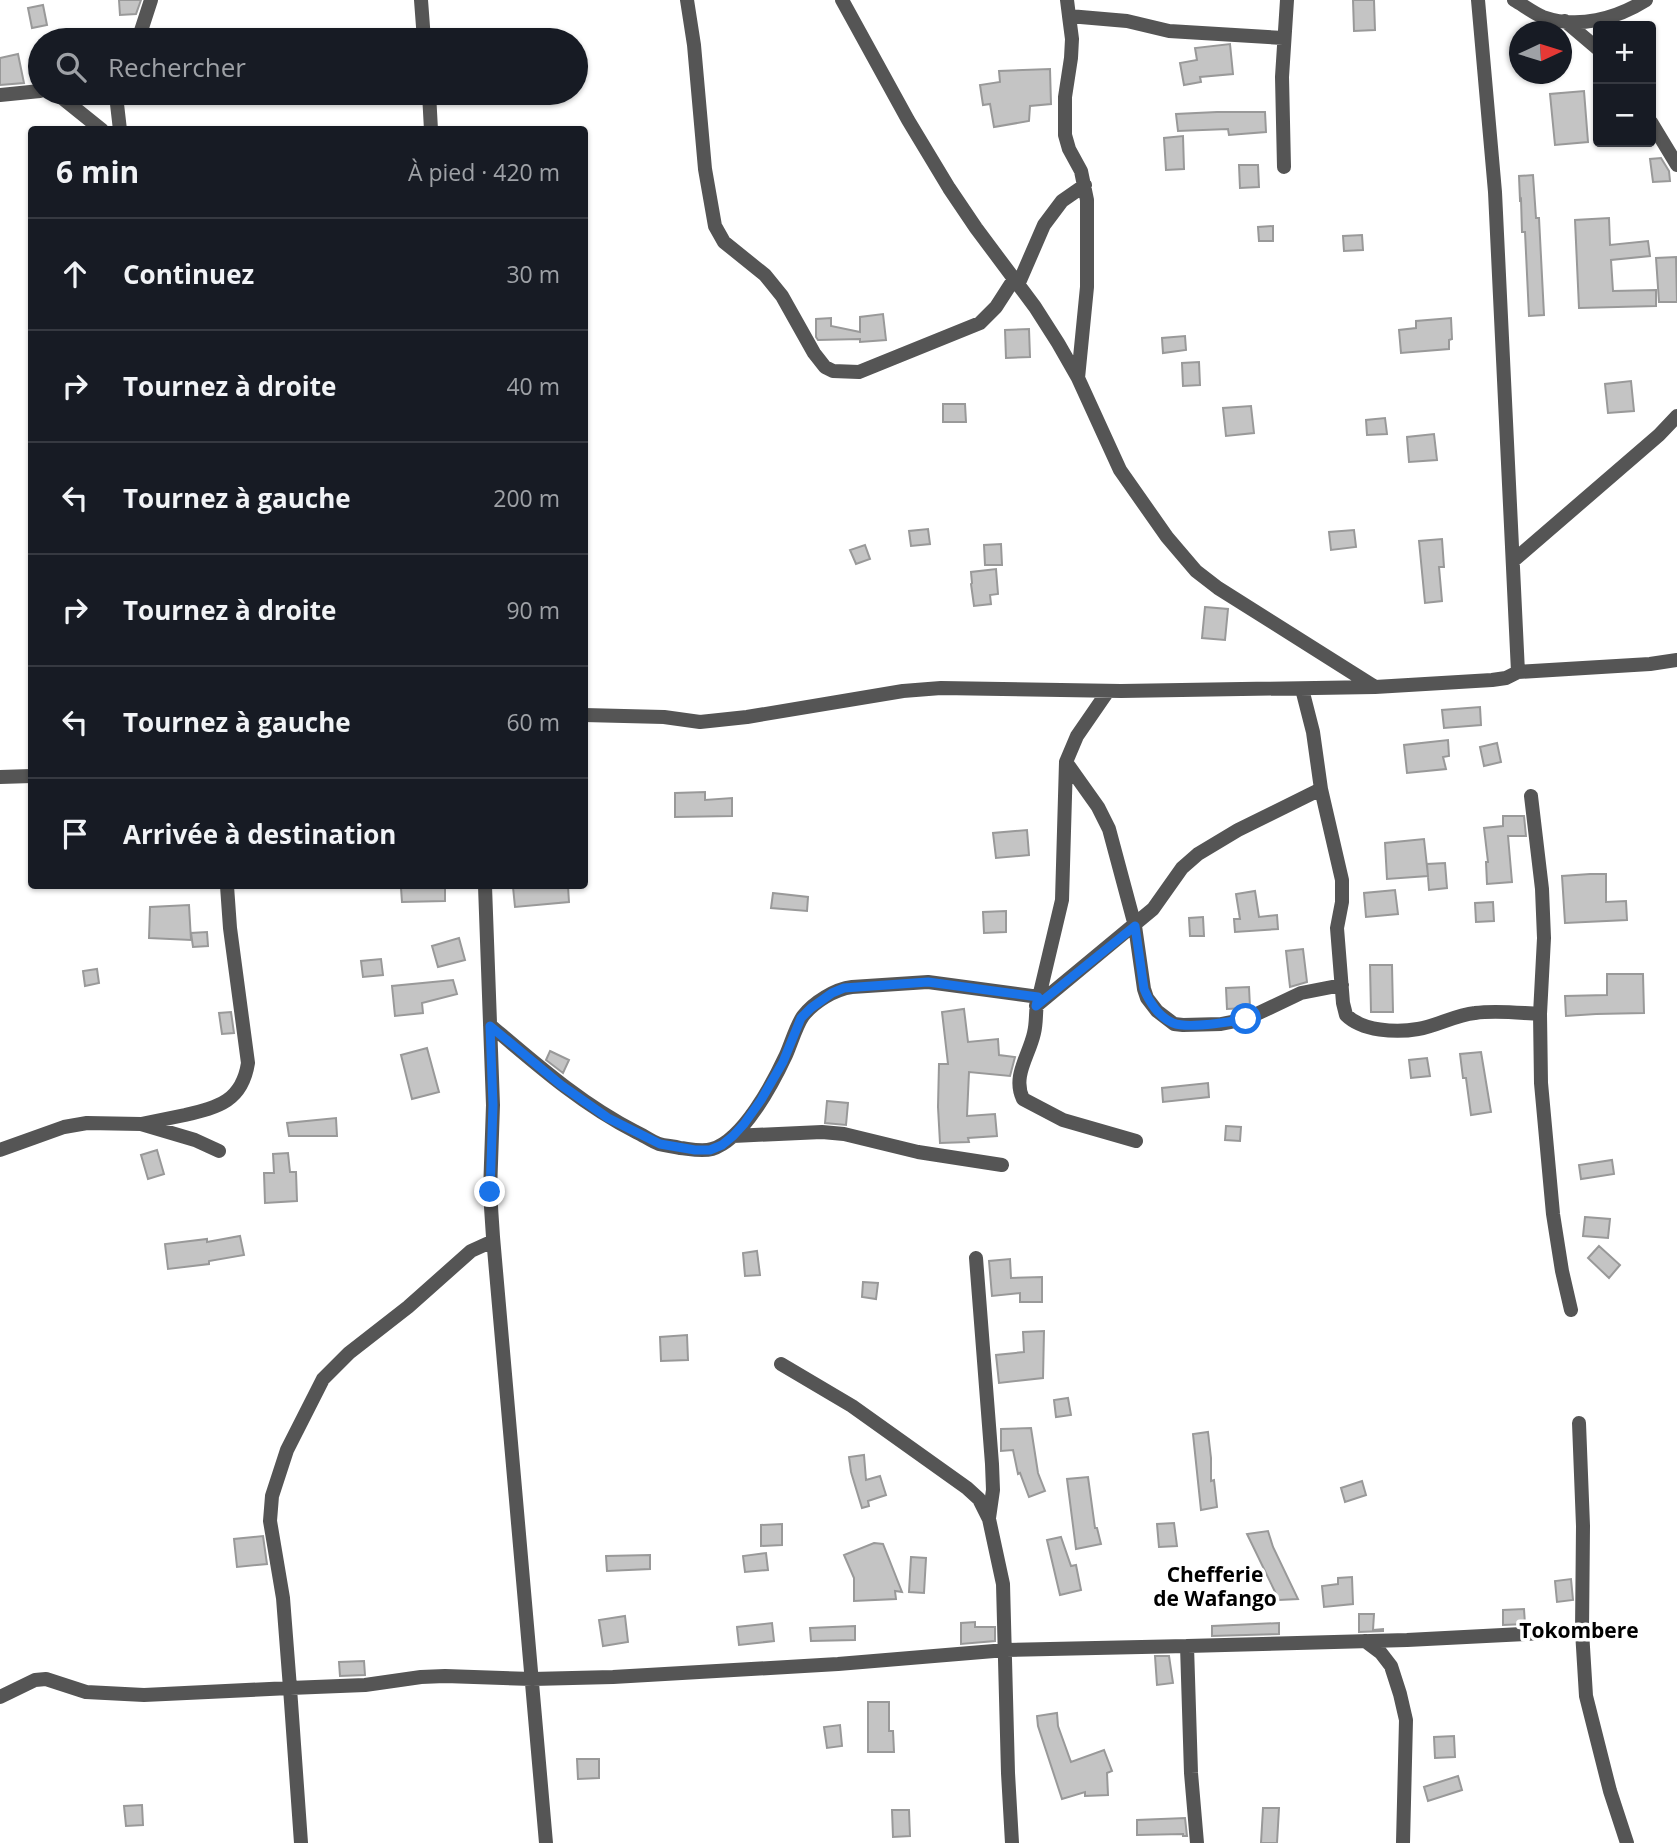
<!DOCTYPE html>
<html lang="fr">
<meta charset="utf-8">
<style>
:root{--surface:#171b24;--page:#242831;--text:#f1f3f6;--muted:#9ea1a6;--line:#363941}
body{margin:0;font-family:"Open Sans",sans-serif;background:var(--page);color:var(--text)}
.controls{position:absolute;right:21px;top:21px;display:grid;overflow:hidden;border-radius:7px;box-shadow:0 2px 5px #0004}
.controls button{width:63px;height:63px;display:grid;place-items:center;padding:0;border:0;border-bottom:2px solid var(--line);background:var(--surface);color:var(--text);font:35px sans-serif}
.compass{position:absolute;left:1509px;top:21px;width:63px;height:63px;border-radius:50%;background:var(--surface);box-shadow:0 2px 5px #0004;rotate:86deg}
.stop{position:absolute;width:21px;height:21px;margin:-16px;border:5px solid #1a73e8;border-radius:50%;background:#fff}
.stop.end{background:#1a73e8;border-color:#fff;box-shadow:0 2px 7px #0008}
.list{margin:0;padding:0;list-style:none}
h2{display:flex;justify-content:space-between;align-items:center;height:91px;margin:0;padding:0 28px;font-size:30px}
h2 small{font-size:23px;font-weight:400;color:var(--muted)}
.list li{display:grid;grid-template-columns:46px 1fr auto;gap:21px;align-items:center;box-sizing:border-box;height:112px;padding:0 28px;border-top:2px solid var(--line)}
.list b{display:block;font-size:26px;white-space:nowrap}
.list em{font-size:23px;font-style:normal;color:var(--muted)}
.icon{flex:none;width:38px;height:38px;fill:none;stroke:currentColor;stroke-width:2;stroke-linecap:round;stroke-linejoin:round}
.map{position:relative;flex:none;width:1677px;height:1843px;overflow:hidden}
.search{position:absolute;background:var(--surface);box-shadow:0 2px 5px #0004;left:28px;top:28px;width:560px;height:77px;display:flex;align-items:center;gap:18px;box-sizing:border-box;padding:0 24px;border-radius:38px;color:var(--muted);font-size:26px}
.panel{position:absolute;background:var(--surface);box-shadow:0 2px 5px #0004;left:28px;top:126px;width:560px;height:763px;border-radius:7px}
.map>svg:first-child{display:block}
.building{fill:#c4c4c4;stroke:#999;stroke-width:2}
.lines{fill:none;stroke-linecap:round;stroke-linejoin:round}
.street{stroke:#555;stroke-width:14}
.route{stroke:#1a73e8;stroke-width:9}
.labels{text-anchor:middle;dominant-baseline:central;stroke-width:7;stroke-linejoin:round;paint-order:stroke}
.quarter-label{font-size:21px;font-weight:bold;fill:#000;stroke:#fff}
</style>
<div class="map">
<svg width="1677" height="1843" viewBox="0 0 1677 1843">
<rect width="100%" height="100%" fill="#fff"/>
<path class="building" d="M119,0h22l-5,14 -16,1z
M1353,0h21l1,30 -21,1z
M43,5l4,20 -15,3 -4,-20z
M1230,44l3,30 -33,3 1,5 -17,3 -4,-22 17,-3 -2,-12z
M18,54l6,29 -24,2v-27z
M1050,69l1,35 -21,2 -1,15 -35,6 -4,-23 -7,1 -3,-20 20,-3 -1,-11z
M1584,91l4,51 -33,3 -5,-51z
M1217,112h48l1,20 -37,3 -1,-6 -50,2 -2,-17z
M1183,136l1,33 -18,1 -2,-32z
M1661,158l8,13 1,10 -17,1 -3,-23z
M1239,165h19l1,22 -19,1z
M1533,175l3,43h3l5,97 -15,1 -4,-84h-3l-1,-33 -1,1 -1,-24z
M1609,218l1,27 38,-4 2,15 -39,4 2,31 43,-1v16l-77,2 -4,-88z
M1273,226v15h-14l-1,-14z
M1362,235l1,15 -19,1 -1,-15z
M1676,257l1,45h-18l-3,-44z
M883,314l3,26 -26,2v-3l-42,1 -2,-3v-18l15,-1v8l29,6v-15z
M1451,318l1,21 -3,1v9l-48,4 -2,-23 17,-2v-7z
M1029,329l1,28 -24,1 -1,-28z
M1185,336l1,14 -23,3 -1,-15z
M1199,362l1,23 -17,1 -1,-23z
M1631,381l3,30 -26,2 -3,-29z
M943,404h22l1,18h-23z
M1251,406l3,27 -28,3 -3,-28z
M1385,418l2,16 -20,1 -1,-15z
M1434,434l3,26 -28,2 -2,-25z
M928,529l2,15 -19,2 -2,-15z
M1354,530l2,17 -25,3 -2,-18z
M1442,539l2,28h-5l3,34 -17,2 -6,-62z
M1001,544l1,21h-17l-1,-20z
M865,545l5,14 -14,5 -6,-14z
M996,569l2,25 -8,1 1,9 -17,2 -3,-22 1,-1 -1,-11z
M1205,607l23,2 -3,31 -23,-2z
M1480,707l1,18 -37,3 -2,-18z
M1448,740l1,16 -6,1 3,12 -39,4 -3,-28z
M1497,743l4,19 -17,4 -4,-19z
M705,792v8l27,-2v18l-57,1v-24z
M1503,816h21l2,20h-18l4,46 -25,2 -1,-22h2l-4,-34 19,-2z
M1027,830l2,25 -33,3 -3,-25z
M1424,839l4,37 -41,3 -2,-36z
M1445,863l2,25 -18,2 -2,-26z
M1590,874h16v28l20,-1 1,19 -62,3 -3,-47z
M533,886h35l1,16 -54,5 -2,-20z
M401,888h44v13l-43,1z
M1395,890l3,24 -32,3 -2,-24z
M1255,891l4,26 18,-2 1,14 -43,3 -1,-13h6l-4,-25z
M773,893l35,4 -1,14 -36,-3z
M1493,902l1,19 -18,1 -1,-19z
M189,905l2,35 -42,-2 1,-31z
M1006,911v21l-22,1 -1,-21z
M1203,917l1,19h-14l-1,-18z
M207,932l1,14 -15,1 -2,-14z
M459,938l6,22 -27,7 -6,-21z
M1303,949l4,33 -17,5 -4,-36z
M381,959l2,16 -20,2 -2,-16z
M1370,965h22l1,47h-22z
M97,969l2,14 -14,3 -2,-15z
M1607,974h36l1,39 -48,1 -30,2 -1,-20 42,-1z
M453,980l4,14 -35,9 1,10 -28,3 -3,-30z
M1249,987l1,20 -4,1 -19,1 -1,-21z
M964,1009l4,33 30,-3 1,16 16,2 -5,19 -41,-4 -2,44 28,-2 2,22 -29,2 1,4 -29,1 -2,-36 1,-43h9l-6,-52z
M231,1012l3,21 -12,1 -3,-21z
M427,1048l12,44 -27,7 -11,-44z
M550,1051l19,9 -6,13 -17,-13z
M1481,1052l10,60 -20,3 -5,-37h-3l-3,-24z
M1427,1058l3,18 -19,2 -2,-18z
M1208,1083l1,14 -46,5 -1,-14z
M827,1101l21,2 -2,22 -21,-2z
M336,1118l1,18h-48l-2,-13z
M1226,1126l15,1 -1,14 -15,-1z
M157,1150l7,24 -16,5 -7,-24z
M288,1153l2,19h6l1,29 -32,2 -1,-30h10l-1,-19z
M1612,1160l2,14 -33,5 -2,-14z
M1585,1217l25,2 -2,19 -25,-2z
M240,1236l4,19 -35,6v3l-41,5 -3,-25 42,-5v3z
M1599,1246l21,19 -11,13 -21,-20z
M757,1251l3,24 -15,1 -2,-23z
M1010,1259l1,19 31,-1v25h-22v-9l-28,3 -3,-35z
M863,1282l15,1 -2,16 -14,-2z
M1044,1331l-1,47 -44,5 -3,-28 28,-3 -1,-20z
M687,1335l1,25 -27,1 -1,-24z
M1068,1398l3,17 -15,2 -2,-17z
M1031,1428l7,45 7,18 -16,6 -9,-24 -2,1 -5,-24 -12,1v-22z
M1208,1432l3,26v23l3,-1 3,27 -16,3 -8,-76z
M864,1455l2,25 14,-4 6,19 -18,6 1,5 -7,2 -11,-36 -2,-15z
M1088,1477l7,51h2l4,16 -25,5 -9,-70z
M1362,1481l4,14 -21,7 -4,-14z
M1174,1523l3,23 -18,1 -2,-23z
M782,1524v21l-21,1v-21z
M1268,1531l5,16 25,52 -19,1 -32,-66z
M263,1536l4,28 -30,3 -3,-28z
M1061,1537l10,29 5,-1 5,25 -21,5 -13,-55z
M874,1543l9,1 19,48 -7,-1 1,8 -42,2v-23l-10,-23z
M766,1553l2,17 -23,2 -2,-16z
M650,1555v14l-43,2 -1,-15z
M911,1557l15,1 -2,35 -15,-1z
M1352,1577l1,27 -29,3 -2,-21 16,-2v-6z
M1571,1579l2,21 -16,2 -2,-21z
M1524,1609l1,15 -22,1v-15z
M1359,1614h15l-1,16 10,-1v2l-24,1z
M625,1616l3,26 -25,4 -4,-26z
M975,1622v5h20v14l-34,3v-21z
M772,1623l2,18 -35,4 -2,-18z
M1279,1623v11l-67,2v-10z
M855,1626v14l-44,1 -1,-13z
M1155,1656h14l4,27 -16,2z
M364,1661l1,14 -25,1 -1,-14z
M868,1702h21v29h4l1,21h-26z
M1057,1713l1,13 13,36 33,-12 8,21 -5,2 1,22 -23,1v-4l-23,7 -24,-73 -1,-10z
M840,1725l2,21 -15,2 -3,-21z
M1454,1736l1,21 -20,1 -1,-21z
M577,1759h22v19l-21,1z
M1458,1776l4,14 -34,11 -4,-14z
M142,1805l1,20 -17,1 -2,-20z
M1263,1808h16l-2,35h-16z
M892,1810h17l1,26 -17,1z
M1185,1818l2,18h-4v-2l-46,1v-15z"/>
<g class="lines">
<path class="street" d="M421,0l3,40
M687,0l7,45 11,124 10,57 9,16 41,33 17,21 32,57 11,14 8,4 26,1 121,-49 16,-16 18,-28
M842,0l66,120 41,68 27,40 59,79 23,36 20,35 42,92 47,67 29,34 22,17 157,99
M1067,0l2,16 58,5 42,10 114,7
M1478,0l17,192 23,480
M1514,0c9,5 19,13 29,17 35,12 73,2 103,-17
M1069,16l3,23 -1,19 -6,39v38l4,14 12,22 6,29v87l-9,91
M1565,21l33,28
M138,40l13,-40
M56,93l46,37
M429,93l2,37
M0,95l40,-4
M1651,122l26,43
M120,130l-3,-26 3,-11
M1284,167l-2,-90 5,-77
M1018,285l26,-60 18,-24 23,-16
M1513,561l146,-126 18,-19
M584,715l80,2 36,5 47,-5 156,-26 38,-3 180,3 254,-4 117,-7 14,-2 12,-6 132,-8 27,-4
M1066,762l32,45 11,22 26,97 9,63 3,9 10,13 17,13 9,1 38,-1 25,-5 55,-26 41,-8
M0,777l32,-1
M1321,789l21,91v22l-5,26 6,75 3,12c16,16 50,18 72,14 19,-3 37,-14 57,-16 22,-3 44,0 65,1l4,-76 -2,-49 -11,-93
M485,886l8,219 -3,87 3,45 53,606
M1038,998c-3,12 -1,23 -4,35 -5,23 -22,43 -11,66l40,21 73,21
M1036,1006l117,-97 29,-41 16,-14 40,-24 83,-41 -8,-57 -11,-43
M1540,1014l1,69 12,131 9,57 9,39
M490,1025c46,39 91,79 146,107 7,3 15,9 23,12 7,2 14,2 21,4 10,1 22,4 32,1 31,-9 61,-66 74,-94 5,-11 10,-29 17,-39 11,-14 32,-27 49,-29l76,-5 111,15 23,-97 4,-138 11,-26 31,-45
M141,1124c15,-3 30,-6 44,-9 34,-8 57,-14 63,-52l-18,-135 -3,-42
M733,1136l89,-4 22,2 74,18 84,13
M0,1150l64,-23 23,-4 54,1 54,16 24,11
M976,1258l16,206 1,26 -4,28
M781,1364l71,42 115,82 12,11 10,20 14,65 5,189 4,70
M1579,1423l4,103 -1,105
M1365,1641l16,12 10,13 9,28 6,26 -3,123
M0,1697l35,-17 11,-1 40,13 58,3 146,-7 -7,-90 -13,-77 2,-25 15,-46 36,-71 26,-26 59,-46 63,-56 22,-10
M301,1843l-11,-155 75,-3 56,-8 24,-1 87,3 81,-2 225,-13 168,-14 181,-4
M1197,1843l-6,-70 -4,-127 220,-6 175,-9 4,65 24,95 17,52"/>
</g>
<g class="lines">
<path class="route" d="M490,1192l3,-87 -3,-79 71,59 47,33 52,26 35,6h15l12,-5 11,-9 11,-12 17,-24 22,-38 18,-44 10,-10 21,-15 12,-5 84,-6 110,15 -2,9 99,-80 9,63c5,13 15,28 29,34 15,6 56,-1 73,-4"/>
</g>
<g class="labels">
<g class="quarter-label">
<text x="1215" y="1574">Chefferie<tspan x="1215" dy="24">de Wafango</tspan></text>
<text x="1579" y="1630">Tokombere</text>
</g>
</g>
</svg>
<div class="controls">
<button>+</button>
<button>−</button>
</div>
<svg class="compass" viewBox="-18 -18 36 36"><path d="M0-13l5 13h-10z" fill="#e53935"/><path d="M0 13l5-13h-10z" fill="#9ea1a6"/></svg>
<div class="stop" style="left:1246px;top:1019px"></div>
<div class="stop end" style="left:490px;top:1192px"></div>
<div class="search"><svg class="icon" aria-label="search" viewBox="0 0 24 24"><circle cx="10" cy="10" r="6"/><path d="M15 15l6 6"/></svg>Rechercher</div>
<section class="panel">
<h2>6 min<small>À pied · 420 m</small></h2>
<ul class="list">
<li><svg class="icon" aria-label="ahead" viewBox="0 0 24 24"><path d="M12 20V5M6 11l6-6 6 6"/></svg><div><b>Continuez</b></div><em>30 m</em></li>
<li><svg class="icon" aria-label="right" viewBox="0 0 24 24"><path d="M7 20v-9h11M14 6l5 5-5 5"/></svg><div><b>Tournez à droite</b></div><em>40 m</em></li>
<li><svg class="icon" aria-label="left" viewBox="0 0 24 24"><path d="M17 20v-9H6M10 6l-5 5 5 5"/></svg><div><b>Tournez à gauche</b></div><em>200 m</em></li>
<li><svg class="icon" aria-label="right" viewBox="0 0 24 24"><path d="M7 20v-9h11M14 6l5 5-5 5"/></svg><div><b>Tournez à droite</b></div><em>90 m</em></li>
<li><svg class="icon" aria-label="left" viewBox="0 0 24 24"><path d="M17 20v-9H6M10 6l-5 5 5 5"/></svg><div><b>Tournez à gauche</b></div><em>60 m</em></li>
<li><svg class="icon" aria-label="arrive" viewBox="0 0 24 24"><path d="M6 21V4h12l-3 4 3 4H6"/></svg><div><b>Arrivée à destination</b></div></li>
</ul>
</section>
</div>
